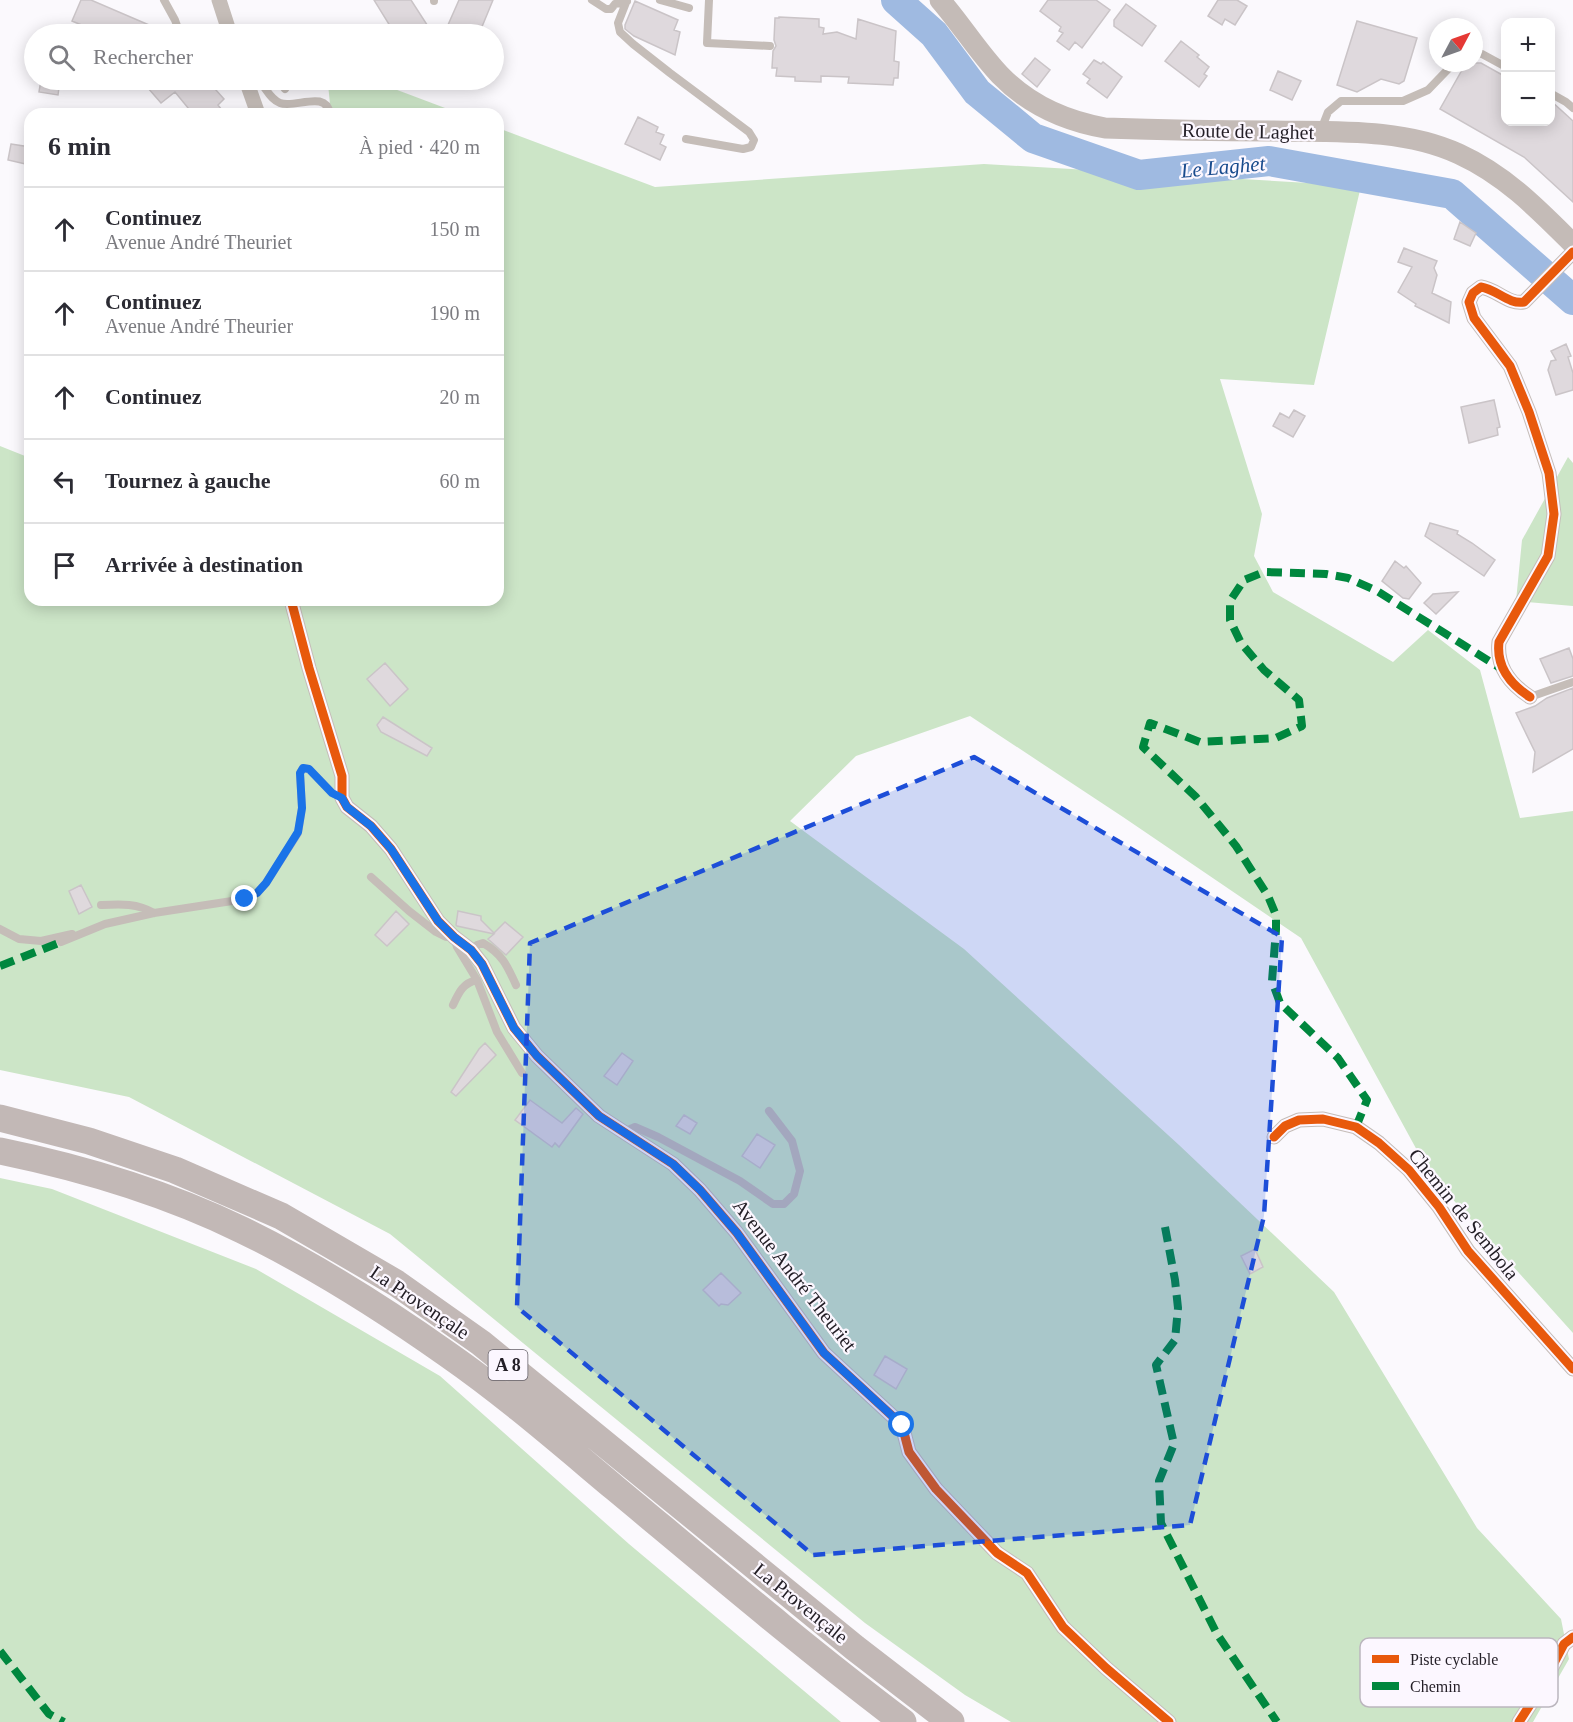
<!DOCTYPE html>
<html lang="fr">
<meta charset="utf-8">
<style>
:root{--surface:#fff;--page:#f7f7f7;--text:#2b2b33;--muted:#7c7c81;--line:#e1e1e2}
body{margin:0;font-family:Georgia,serif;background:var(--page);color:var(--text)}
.controls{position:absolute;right:18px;top:18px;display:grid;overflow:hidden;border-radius:12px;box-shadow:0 3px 15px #0003}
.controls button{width:54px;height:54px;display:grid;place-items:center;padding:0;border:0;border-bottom:2px solid var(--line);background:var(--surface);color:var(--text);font:30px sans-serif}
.compass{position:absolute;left:1429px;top:18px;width:54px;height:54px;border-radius:50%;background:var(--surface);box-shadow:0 3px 15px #0003;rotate:49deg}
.stop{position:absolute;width:18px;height:18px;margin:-14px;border:4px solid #1a73e8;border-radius:50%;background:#fff}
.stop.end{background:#1a73e8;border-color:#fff;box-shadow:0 2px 6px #0008}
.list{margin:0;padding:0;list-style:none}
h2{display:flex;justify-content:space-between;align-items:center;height:78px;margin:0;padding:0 24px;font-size:26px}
h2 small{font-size:20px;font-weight:400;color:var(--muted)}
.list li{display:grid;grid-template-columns:39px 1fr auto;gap:18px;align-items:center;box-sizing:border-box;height:84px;padding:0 24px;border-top:2px solid var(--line)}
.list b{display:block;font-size:22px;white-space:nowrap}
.list p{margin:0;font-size:20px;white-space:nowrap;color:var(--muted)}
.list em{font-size:20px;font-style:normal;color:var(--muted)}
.icon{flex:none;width:33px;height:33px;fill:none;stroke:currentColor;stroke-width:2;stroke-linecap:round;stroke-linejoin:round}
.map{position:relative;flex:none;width:1573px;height:1722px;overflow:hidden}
.search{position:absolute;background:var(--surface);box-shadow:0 3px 15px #0003;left:24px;top:24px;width:480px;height:66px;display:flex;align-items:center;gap:15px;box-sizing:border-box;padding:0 21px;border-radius:33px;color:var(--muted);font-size:22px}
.panel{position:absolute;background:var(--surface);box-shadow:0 3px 15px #0003;left:24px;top:108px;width:480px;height:498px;border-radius:18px}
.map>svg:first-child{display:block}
.forest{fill:#cce5c7}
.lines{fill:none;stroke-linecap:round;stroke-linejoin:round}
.river{stroke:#9fbae1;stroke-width:30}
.building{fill:#dfd9dd;stroke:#cac4c7;stroke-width:1.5}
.lane{stroke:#c5bdb8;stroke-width:8}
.street{stroke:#c5bdb8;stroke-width:15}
.secondary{stroke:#c4bbb7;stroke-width:21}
.highway{stroke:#c2b8b6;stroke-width:27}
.quiet{stroke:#00873e;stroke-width:8;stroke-dasharray:15 8;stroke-linecap:butt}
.cycleway-casing{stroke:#fcf7ff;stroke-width:13}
.cycleway{stroke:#e8590c;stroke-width:9}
.route{stroke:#1a73e8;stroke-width:8}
.marked{fill:#1d4ed8;fill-opacity:0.2;stroke:#1d4ed8;stroke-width:4.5;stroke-dasharray:12 8;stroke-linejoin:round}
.labels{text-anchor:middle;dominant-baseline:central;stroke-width:4.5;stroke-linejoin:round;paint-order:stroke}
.shield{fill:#fcf7ff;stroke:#645f67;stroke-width:1.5}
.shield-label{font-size:18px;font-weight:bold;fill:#231e26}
.street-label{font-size:20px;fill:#231e26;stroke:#fcf7ff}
.water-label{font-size:21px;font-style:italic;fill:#194b8d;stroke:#fcf7ff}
.key{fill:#fcf7ff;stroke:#bbb6be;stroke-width:1.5}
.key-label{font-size:16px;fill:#231e26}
</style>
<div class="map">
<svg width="1573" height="1722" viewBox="0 0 1573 1722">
<rect width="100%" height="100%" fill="#fbf9fd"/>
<path class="forest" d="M376,82l85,32h-130l-3,-30z
M498,128l157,59 329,-23 377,22 -47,199 -94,-6 42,135 -8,42 19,36 120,70 35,-32 52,40 40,148 53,-7v522l-143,-159 -129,-236 -178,-121 -153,-101 -114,40 -66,65 174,128 215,196 155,147 143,236 84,91 8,40 -36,63h-522l-46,-27 -100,-72 -475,-389 -261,-137 -129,-27v-624l30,12v142h468z
M1568,457l5,6v143l-57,-5 6,-61z
M0,1178l52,11 204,80 184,107 189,168 212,178h-841z"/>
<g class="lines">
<path class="river" d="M896,0l38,34 43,58 56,46 106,37 130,-14 183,33 121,106"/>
</g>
<path class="building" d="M81,0h10l79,34h-67l-31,-13z
M374,0h37l22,34h-38z
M459,0h34l-14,34h-35z
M1048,0h48l14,10 -28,38 -7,-6 -6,8 -12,-9 6,-8 -4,-2 2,-4 -21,-16z
M1218,0h19l10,6 -12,19 -10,-6 -3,6 -14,-9z
M635,1l43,19 -4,10 6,2 -5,23 -41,-19 -9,-7v-4z
M1126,4l30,22 -14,20 -28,-20v-6z
M779,17l40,2v8l5,1 -1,6 14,-2 19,7 2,-20 38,12 -2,30 5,1 -1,16h-4l-1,7 -45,-2 1,-6 -28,-1v6l-26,-1v-4l-19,-1 1,-8h-5l1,-17 3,-5 -2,-6 1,-22h4z
M1357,21l60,17 -13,43 -5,3 -18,-5 -24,13 -20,-7z
M1181,41l18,14 -2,2 12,10 -5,7 3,2 -8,11 -34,-26z
M1035,58l15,12 -13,17 -15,-13z
M1094,60l7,4 2,-2 19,15 -15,21 -20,-15 3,-4 -7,-5z
M1466,63h15l25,14v45h45v-21l22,20v81l-49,-45 -84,-48z
M1278,71l23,10 -9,19 -22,-10z
M41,80h19l-2,15 -19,-3z
M141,80h66l17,19 -6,6 7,9h-32l-18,-22 -14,11z
M638,117l20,10 -2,5 8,3 -4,9 6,3 -6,13 -35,-16z
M11,144l19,3v18l-22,-5z
M1460,222l16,11 -6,13 -16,-7z
M1404,248l33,13 -3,7 3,7 -5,18 19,9 -2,21 -34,-17 1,-2 -18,-12 14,-25 -14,-5z
M1566,344l5,12 -3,1 5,16v17l-17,5 -8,-25 3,-9 5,-1 -5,-9z
M1494,400l6,27 -3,1 1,7 -29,8 -8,-36z
M1294,410l11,6 -12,21 -20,-11 7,-13 9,5z
M1430,523l28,8 -1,3 15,9 23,17 -11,16 -59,-40z
M1395,561l9,7 2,-2 15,17 -12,16 -6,-1 -21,-17z
M1458,592l-22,22 -12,-11 9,-9z
M1569,648l4,11v17l-22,7 -11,-24z
M385,663l23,26 -18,17 -23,-27z
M1573,688v61l-40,23 2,-20 -19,-39 19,-7 12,-8z
M383,717l49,31 -5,8 -46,-24 -4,-7z
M81,885l11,22 -13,7 -10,-23z
M396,911l13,13 -22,22 -12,-11z
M458,911l23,5v4l13,13 11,-11 18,15 -17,18 -18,-16 6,-5 -37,-8 -1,-1z
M485,1043l11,12 -40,41 -5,-4 28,-43z
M622,1053l11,8 -16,24 -13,-9z
M530,1100l32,23 14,-15 7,6 -24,33 -4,-4 -3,4 -37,-27z
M684,1115l13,8 -7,11 -14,-8z
M757,1134l18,11 -15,23 -18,-12z
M1255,1249l8,18 -13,7 -9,-18z
M721,1273l20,20 -13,12 -7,-1 -2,2 -16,-16z
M885,1356l22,13 -11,20 -22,-14z"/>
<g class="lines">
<path class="lane" d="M164,0l11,20 5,14
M434,0v1
M592,0l14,9h5l4,-5 12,-3
M627,0l-9,23 2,9 13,12 37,29 79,59 5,8 -3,7 -8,2 -57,-10
M660,0l29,8
M709,0l-2,43 63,3
M1474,53l8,1 24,13
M257,80c9,6 12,19 23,23 15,6 46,-14 50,11
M278,80l7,9
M1550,93l16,9 7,6
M1321,130l7,-18 13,-11h62l25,-11 26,-27
M1530,697l43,-15
M371,877l38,34 27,21 10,5h8l3,10 20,33 20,52 25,41
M101,905c20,-1 36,-2 53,8
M0,929l19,10 22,2 31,-7
M61,942l44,-18 49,-11 91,-14 12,-6 9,-10 32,-50 4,-25 -2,-35 3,-5 6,1 23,24 10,4
M471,950l6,-5 6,-2c19,11 24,22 33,42
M453,1005c6,-13 10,-22 24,-25
M624,1132l11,-5 23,10 82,44 33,23h11l10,-10 6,-23 -8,-30 -23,-30"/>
<path class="street" d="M219,0l11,34
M246,80l12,34
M291,600l18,68 33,108v22l5,9 24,19 20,23 47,72 16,16 17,13 11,14 32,64 23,28 62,60 74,48 27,26 37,43 87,120 78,72 7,27 27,37 61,64 30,20 36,54 43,41 63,54
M1530,697c-20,-13 -34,-30 -31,-55l49,-86 6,-42 -5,-41 -20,-61 -19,-46 -36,-48 -5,-16 4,-9 8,-6c15,2 28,18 43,15l49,-50
M1274,1137l11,-11 14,-6 24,-1 33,8 23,16 30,27 30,37 29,44 105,118
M1519,1722l23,-36 22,-42 9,-7"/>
<path class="secondary" d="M940,0c21,24 38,52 60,75 29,30 65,46 105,53 57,2 113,3 169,3 61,1 129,-3 185,23 46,21 79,55 114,90"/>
<path class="highway" d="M0,1118l89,23 86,29 106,46 115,67 85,60 374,305 96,74
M0,1151c83,17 166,42 242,79 72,35 140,78 205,124 59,41 114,89 169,135 95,79 189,159 287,233"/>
<path class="quiet" d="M0,966l61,-24
M1356,1127l11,-27 -29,-42 -58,-55 -8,-22 4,-51v-15l-8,-19 -32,-50 -40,-49 -53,-50 7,-24 50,19 76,-4 26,-12 -3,-26 -35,-30 -23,-27 -11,-23v-19l14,-21 20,-8 62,2 22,4 29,13 125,78
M1165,1227l10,53 3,28 -3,32 -19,25 18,79 -15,37 2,42 56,111 60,88
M0,1651l49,63 15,8"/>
<g class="cycleway-casing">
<path id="cycleway" d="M291,600l18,68 33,108v22l5,9 24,19 20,23 47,72 16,16 17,13 11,14 32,64 23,28 62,60 74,48 27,26 37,43 87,120 78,72 7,27 27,37 61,64 30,20 36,54 43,41 63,54
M1530,697c-20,-13 -34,-30 -31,-55l49,-86 6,-42 -5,-41 -20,-61 -19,-46 -36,-48 -5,-16 4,-9 8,-6c15,2 28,18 43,15l49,-50
M1274,1137l11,-11 14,-6 24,-1 33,8 23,16 30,27 30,37 29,44 105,118
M1519,1722l23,-36 22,-42 9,-7"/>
</g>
<use href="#cycleway" class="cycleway"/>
</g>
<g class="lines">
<path class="route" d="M245,899l12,-6 9,-10 32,-51 4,-24 -2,-35 3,-5 6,1 23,24 10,5 5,9 24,19 20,23 47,72 16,16 17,13 11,14 32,64 23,28 62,60 74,48 27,26 37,43 87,120 78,72"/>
</g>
<path class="marked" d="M974,757l308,180 -18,279 -74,309 -377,30 -296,-248 13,-364z"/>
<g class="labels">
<rect class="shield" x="488.5" y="1350" width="39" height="30" rx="4.5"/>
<g class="shield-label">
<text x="508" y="1365">A 8</text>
</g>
<g class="street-label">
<text transform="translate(1248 131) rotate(1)">Route de Laghet</text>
<text transform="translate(1464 1214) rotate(51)">Chemin de Sembola</text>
<text transform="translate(795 1275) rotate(52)">Avenue André Theuriet</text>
<text transform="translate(420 1302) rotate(34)">La Provençale</text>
<text transform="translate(801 1603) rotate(39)">La Provençale</text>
</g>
<g class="water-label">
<text transform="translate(1223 167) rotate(-5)">Le Laghet</text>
</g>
</g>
<rect x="1360" y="1638" width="198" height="69" rx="9" class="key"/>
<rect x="1372" y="1655" width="27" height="8" fill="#e8590c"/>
<rect x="1372" y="1682" width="27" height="8" fill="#00873e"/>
<g class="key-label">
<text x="1410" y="1665">Piste cyclable</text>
<text x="1410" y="1692">Chemin</text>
</g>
</svg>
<div class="controls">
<button>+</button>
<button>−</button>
</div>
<svg class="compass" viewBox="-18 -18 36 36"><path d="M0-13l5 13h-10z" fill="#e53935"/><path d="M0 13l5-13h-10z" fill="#7c7c81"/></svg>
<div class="stop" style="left:902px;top:1425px"></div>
<div class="stop end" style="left:245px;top:899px"></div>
<div class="search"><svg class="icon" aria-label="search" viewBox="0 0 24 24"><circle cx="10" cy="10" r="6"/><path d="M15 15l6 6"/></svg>Rechercher</div>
<section class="panel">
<h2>6 min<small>À pied · 420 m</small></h2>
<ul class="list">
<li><svg class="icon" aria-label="ahead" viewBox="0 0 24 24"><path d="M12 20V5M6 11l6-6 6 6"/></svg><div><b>Continuez</b><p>Avenue André Theuriet</p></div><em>150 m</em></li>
<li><svg class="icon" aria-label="ahead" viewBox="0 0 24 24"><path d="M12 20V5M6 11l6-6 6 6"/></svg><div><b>Continuez</b><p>Avenue André Theurier</p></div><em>190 m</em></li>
<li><svg class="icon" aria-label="ahead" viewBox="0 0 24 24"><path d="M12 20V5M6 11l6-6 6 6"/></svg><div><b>Continuez</b></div><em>20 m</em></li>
<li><svg class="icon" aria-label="left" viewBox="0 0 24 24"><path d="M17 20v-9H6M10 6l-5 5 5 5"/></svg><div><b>Tournez à gauche</b></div><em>60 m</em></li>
<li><svg class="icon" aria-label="arrive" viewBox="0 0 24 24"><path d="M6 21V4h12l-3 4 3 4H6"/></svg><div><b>Arrivée à destination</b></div></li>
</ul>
</section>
</div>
